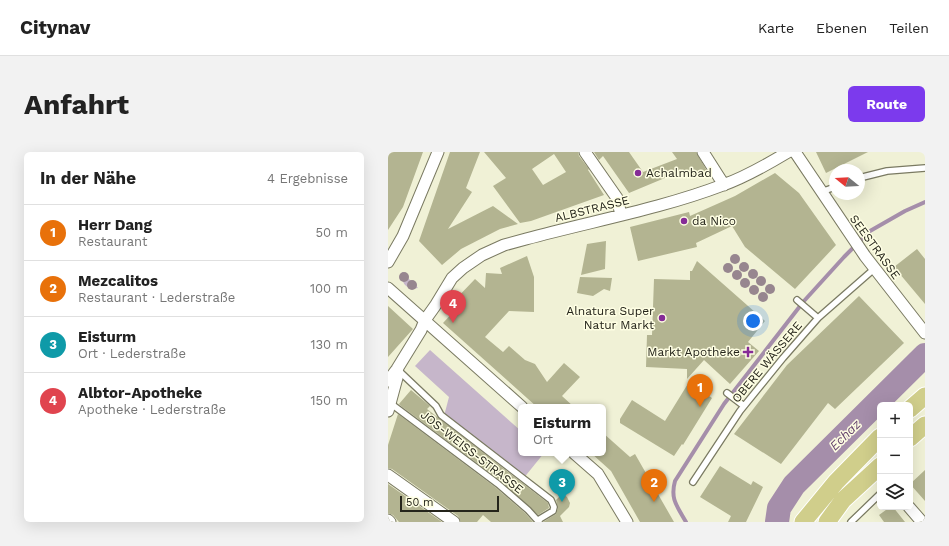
<!DOCTYPE html>
<html lang="de">
<meta charset="utf-8">
<style>
:root{--surface:#fff;--page:#f2f2f2;--text:#222;--muted:#767676;--line:#e0e0e0;--accent:#7c3aed}
body{margin:0;font-family:"Work Sans",sans-serif;background:var(--page);color:var(--text)}
.controls{position:absolute;right:12px;bottom:12px;display:grid;overflow:hidden;border-radius:6px;box-shadow:0 4px 16px #0002}
.controls button{width:36px;height:36px;display:grid;place-items:center;padding:0;border:0;border-bottom:1px solid var(--line);background:var(--surface);color:var(--text);font:20px sans-serif}
.compass{position:absolute;left:441px;top:12px;width:36px;height:36px;border-radius:50%;background:var(--surface);box-shadow:0 4px 16px #0002;rotate:288deg}
.scale{position:absolute;left:12px;bottom:10px;width:99px;box-sizing:border-box;padding-left:4px;border:2px solid #25251b;border-top:0;font-size:11px;line-height:14px;white-space:nowrap;color:#25251b;-webkit-text-stroke:3px #fefee3;paint-order:stroke}
.you{position:absolute;left:365px;top:169px;width:14px;height:14px;margin:-10px;border:3px solid #fff;border-radius:50%;background:#1a73e8;box-shadow:0 0 0 6px #1a73e833}
.badge{display:grid;place-items:center;width:26px;height:26px;border-radius:50%;background:var(--accent);color:#fff;font-size:13px;font-weight:700}
.pin{position:absolute;translate:-50% -33px;filter:drop-shadow(0 1px 2px #0008)}
.pin::after{content:'';position:absolute;top:21px;width:14px;height:12px;background:inherit;clip-path:polygon(0 0,100% 0,50% 100%)}
.popup{position:absolute;left:130px;top:252px;width:88px;height:52px;box-sizing:border-box;display:grid;place-content:center;border-radius:6px;background:var(--surface);filter:drop-shadow(0 1px 3px #0005);font-size:13px;white-space:nowrap;color:var(--muted)}
.popup b{font-size:15px;color:var(--text)}
.popup::after{content:'';position:absolute;left:50%;top:100%;margin-left:-8px;border:8px solid transparent;border-top-color:var(--surface)}
.list{margin:0;padding:0;list-style:none}
h2{display:flex;justify-content:space-between;align-items:center;height:52px;margin:0;padding:0 16px;font-size:17px}
h2 small{font-size:13px;font-weight:400;color:var(--muted)}
.list li{display:grid;grid-template-columns:26px 1fr auto;gap:12px;align-items:center;box-sizing:border-box;height:56px;padding:0 16px;border-top:1px solid var(--line)}
.list b{display:block;font-size:15px;white-space:nowrap}
.list p{margin:0;font-size:13px;white-space:nowrap;color:var(--muted)}
.list em{font-size:13px;font-style:normal;color:var(--muted)}
.icon{flex:none;width:22px;height:22px;fill:none;stroke:currentColor;stroke-width:2;stroke-linecap:round;stroke-linejoin:round}
.map{position:relative;flex:none;width:537px;height:370px;overflow:hidden;border-radius:6px}
header{display:flex;align-items:center;gap:24px;box-sizing:border-box;height:56px;padding:0 20px;background:var(--surface);border-bottom:1px solid var(--line)}
header strong{font-size:19px}
nav{display:flex;gap:22px;margin-inline-start:auto;font-size:14px}
.intro{display:flex;align-items:center;justify-content:space-between;box-sizing:border-box;height:96px;padding:0 24px}
h1{margin:0;font-size:28px}
.button{padding:10px 18px;border-radius:6px;background:var(--accent);color:#fff;font-size:14px;font-weight:700}
main{display:flex;gap:24px;padding:0 24px}
aside{flex:1;background:var(--surface);border-radius:6px;box-shadow:0 4px 16px #0002}
.map>svg:first-child{display:block}
.green{fill:#c6b6ca}
.lines{fill:none;stroke-linecap:round;stroke-linejoin:round}
.stream{stroke:#a58eaa;stroke-width:4}
.river{stroke:#a58eaa;stroke-width:24}
.building{fill:#b3b491;fill-rule:evenodd}
.lane-casing{stroke:#7a7a62;stroke-width:8}
.street-casing{stroke:#7a7a62;stroke-width:13}
.primary-casing{stroke:#fff;stroke-width:19}
.lane{stroke:#fff;stroke-width:5.5}
.street{stroke:#fff;stroke-width:11}
.primary{stroke:#d0ce8b;stroke-width:17}
.tree{fill:#97868f}
.poi-dot{fill:#852b97;stroke:#fefee3;stroke-width:1.5}
.labels{text-anchor:middle;dominant-baseline:central;stroke-width:3;stroke-linejoin:round;paint-order:stroke}
.poi-label{font-size:12px;fill:#25251b;stroke:#fefee3;text-anchor:start}
.street-label{font-size:12px;fill:#25251b;stroke:#fefee3}
.water-label{font-size:13px;font-style:italic;fill:#66446e;stroke:#fefee3}
</style>
<header>
<strong>Citynav</strong>
<nav><a>Karte</a><a>Ebenen</a><a>Teilen</a></nav>
</header>
<div class="intro"><h1>Anfahrt</h1><a class="button">Route</a></div>
<main>
<aside>
<h2>In der Nähe<small>4 Ergebnisse</small></h2>
<ul class="list">
<li><span class="badge" style="background:#e8710a">1</span><div><b>Herr Dang</b><p>Restaurant</p></div><em>50 m</em></li>
<li><span class="badge" style="background:#e8710a">2</span><div><b>Mezcalitos</b><p>Restaurant · Lederstraße</p></div><em>100 m</em></li>
<li><span class="badge" style="background:#0f9aa8">3</span><div><b>Eisturm</b><p>Ort · Lederstraße</p></div><em>130 m</em></li>
<li><span class="badge" style="background:#e0444e">4</span><div><b>Albtor-Apotheke</b><p>Apotheke · Lederstraße</p></div><em>150 m</em></li>
</ul>
</aside>
<div class="map">
<svg width="537" height="370" viewBox="0 0 537 370">
<rect width="100%" height="100%" fill="#f0f1d6"/>
<path class="green" d="M14,120l16,16c-12,2 -17,-5 -16,-16z
M42,198l91,81v22h23l-21,26 -79,-63 5,-19 -34,-31z"/>
<g class="lines">
<path class="stream" d="M298,370c-9,-16 -16,-23 -11,-41l49,-77 80,-103 40,-44 26,-26 35,-20 20,-9"/>
<path class="river" d="M389,370l2,-14 15,-23 131,-130"/>
</g>
<path class="building" d="M0,0h35l-20,55 -15,23z
M62,0h30l-14,36 6,4 -24,37 45,-23 25,18 -18,5 -39,20 -19,16 -23,-24z
M96,0h94l1,4 10,13 -1,1 16,25 -73,26 -11,2 -27,-37 13,-8zM166,2l12,18 -23,13 -11,-16z
M206,0h35l14,20 34,-13 -5,-7h24l11,19 -18,7 -5,-8 -55,23 -26,-37 -4,4z
M428,0h52l-42,21z
M387,21l24,20 37,52 -41,44 -50,-42 -13,-21 -36,17 1,4 -59,14 -8,-34 59,-15 1,4 45,-20z
M218,89l-1,28 -24,6 6,-31z
M529,97l8,10v45l-31,-37z
M139,104l7,21v35l-25,-1 -24,26 18,15 6,-6 16,14 10,4 12,18 17,-19 16,14 -18,19 12,11h-37l-94,-84 14,-15 -5,-5 23,-24 10,9 1,-15 16,1 -2,-6z
M309,109l68,60 -17,21 11,9 -29,33 -26,-24 -17,19v-10l-41,-2 1,-32h5l2,-56 36,1v-9h2z
M192,125l32,1 -2,13 -6,-2 -11,7 -16,-3z
M471,144l45,47 -69,66 -7,-6 -47,61 -47,-30 53,-69z
M0,154l25,23 -25,28z
M301,230l21,13 -1,1 3,2 -29,47 -1,-1 -8,12 -54,-33v-4l12,-19 33,21z
M23,238l19,16 -3,3 121,94 1,5 -11,7 -37,-34 -100,-75 -2,-2z
M10,262l97,73 30,26 8,9h-42l-8,-7 -6,7h-16l-3,-6 -66,-47 -4,-1v-23z
M215,281l27,24 5,-3 39,68h-34l-29,-51 -20,-18h12z
M332,314l31,19 2,-4 10,6 -17,35h-18l3,-6 -31,-19z
M537,318v31l-15,-17z
M0,332l54,38h-43l-6,-7 -5,-2z
M176,343l3,2 3,6 -1,4 -9,9 3,6h-20l13,-8 2,-6 -2,-8 4,-4z
M502,355h3l12,15h-21l-5,-7z"/>
<g class="lines">
<g class="lane-casing">
<path id="lane" d="M471,26l28,-7 38,-3
M433,40l14,-5
M409,148l21,18
M10,218l38,36 5,9 110,85 3,7 -1,4 -15,9
M339,241l17,13
M2,251l108,81 30,26 11,12
M305,330l47,-71 43,-53 35,-40 56,-49
M463,370l29,-28"/>
</g>
<g class="street-casing">
<path id="street" d="M197,0l32,46 4,17
M315,0l21,33
M407,0l70,104 60,77
M0,110l15,-26 35,-84
M0,136l134,119
M0,229l9,-12 24,-39 4,-10 10,-14 17,-28 11,-10 19,-13 22,-10 22,-6c66,-18 134,-30 197,-54 23,-8 45,-21 65,-33
M0,259l10,-37 -1,-5
M186,301l24,21 29,48
M0,323l66,47
M521,355l13,15
M0,368l2,2"/>
</g>
<g class="primary-casing">
<path id="primary" d="M522,257l15,-13
M522,286l15,-13
M415,370l33,-40 44,-45
M439,370l16,-22 37,-34"/>
</g>
<use href="#lane" class="lane"/>
<use href="#street" class="street"/>
<use href="#primary" class="primary"/>
</g>
<g class="tree">
<circle cx="347" cy="107" r="5"/>
<circle cx="356" cy="115" r="5"/>
<circle cx="340" cy="116" r="5"/>
<circle cx="365" cy="122" r="5"/>
<circle cx="349" cy="123" r="5"/>
<circle cx="16" cy="125" r="5"/>
<circle cx="373" cy="129" r="5"/>
<circle cx="357" cy="131" r="5"/>
<circle cx="24" cy="133" r="5"/>
<circle cx="382" cy="137" r="5"/>
<circle cx="366" cy="138" r="5"/>
<circle cx="375" cy="145" r="5"/>
</g>
<g class="poi-dot">
<circle cx="250" cy="21" r="4"/>
<circle cx="296" cy="69" r="4"/>
<circle cx="274" cy="166" r="4"/>
<path d="M358 194h4v4h4v4h-4v4h-4v-4h-4v-4h4z"/>
</g>
<g class="labels">
<g class="poi-label">
<text x="258" y="21">Achalmbad</text>
<text x="304" y="69">da Nico</text>
<text x="266" y="159" text-anchor="end">Alnatura Super<tspan x="266" dy="14">Natur Markt</tspan></text>
<text x="352" y="200" text-anchor="end">Markt Apotheke</text>
</g>
<g class="street-label">
<text transform="translate(204 57) rotate(-14)">ALBSTRASSE</text>
<text transform="translate(487 95) rotate(54)">SEESTRASSE</text>
<text transform="translate(379 210) rotate(-50)">OBERE WÄSSERE</text>
<text transform="translate(84 300) rotate(38)">JOS-WEISS-STRASSE</text>
</g>
<g class="water-label">
<text transform="translate(457 283) rotate(-45)">Echaz</text>
</g>
</g>
</svg>
<div class="controls">
<button>+</button>
<button>−</button>
<button><svg class="icon" aria-label="layers" viewBox="0 0 24 24"><path d="M12 4l9 5-9 5-9-5zM3 14l9 5 9-5"/></svg></button>
</div>
<svg class="compass" viewBox="-18 -18 36 36"><path d="M0-13l5 13h-10z" fill="#e53935"/><path d="M0 13l5-13h-10z" fill="#767676"/></svg>
<div class="scale">50 m</div>
<div class="you"></div>
<div class="pin badge" style="left:312px;top:255px;background:#e8710a">1</div>
<div class="pin badge" style="left:266px;top:350px;background:#e8710a">2</div>
<div class="pin badge" style="left:174px;top:350px;background:#0f9aa8">3</div>
<div class="popup"><b>Eisturm</b>Ort</div>
<div class="pin badge" style="left:65px;top:171px;background:#e0444e">4</div>
</div>
</main>
